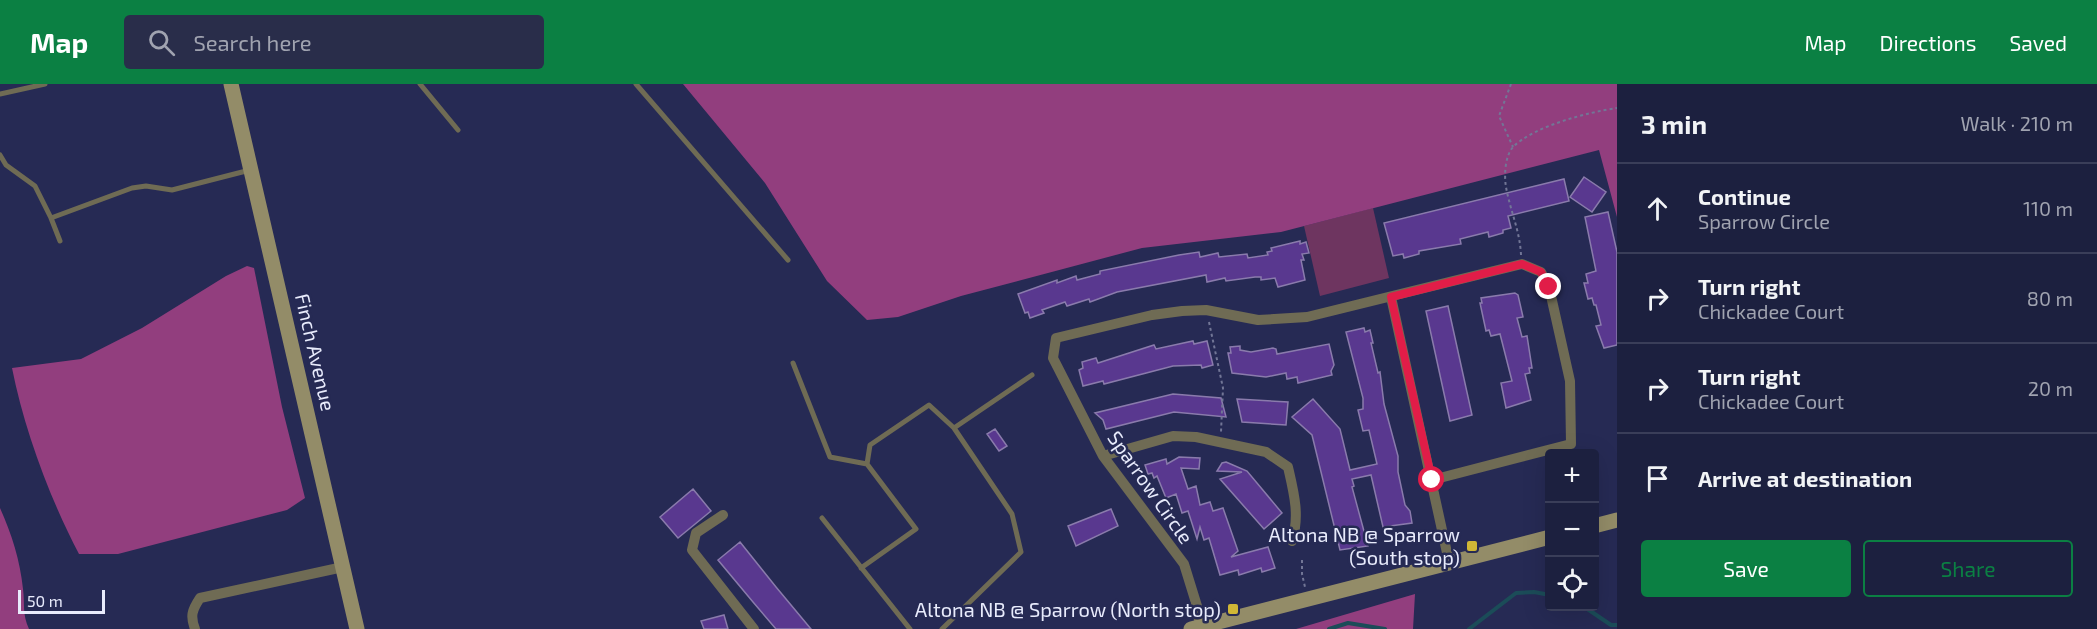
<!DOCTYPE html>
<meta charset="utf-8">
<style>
:root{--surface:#1c203f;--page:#292d4a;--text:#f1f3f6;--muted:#a0a3b0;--line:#3a3e59;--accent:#0b8043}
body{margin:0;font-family:"Exo 2",sans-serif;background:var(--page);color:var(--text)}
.controls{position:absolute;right:18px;bottom:18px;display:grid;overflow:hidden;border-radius:6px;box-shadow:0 6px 24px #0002}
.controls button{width:54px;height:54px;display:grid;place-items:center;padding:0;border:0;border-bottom:2px solid var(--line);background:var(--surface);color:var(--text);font:30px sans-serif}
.scale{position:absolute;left:18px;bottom:15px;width:87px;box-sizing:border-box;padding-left:6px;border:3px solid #e8ebfc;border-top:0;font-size:16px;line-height:21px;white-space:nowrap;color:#e8ebfc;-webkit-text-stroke:4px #262a54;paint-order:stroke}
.stop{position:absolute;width:18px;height:18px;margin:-14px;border:4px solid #e11d48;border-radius:50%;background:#fff}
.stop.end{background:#e11d48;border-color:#fff;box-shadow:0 2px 6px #0008}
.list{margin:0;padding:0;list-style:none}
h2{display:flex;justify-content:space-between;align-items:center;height:78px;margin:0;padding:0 24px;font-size:26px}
h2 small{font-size:20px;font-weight:400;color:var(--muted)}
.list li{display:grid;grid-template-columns:39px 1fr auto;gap:18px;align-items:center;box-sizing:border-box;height:90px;padding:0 24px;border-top:2px solid var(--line)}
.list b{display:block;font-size:22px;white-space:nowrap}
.list p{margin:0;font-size:20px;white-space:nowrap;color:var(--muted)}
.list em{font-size:20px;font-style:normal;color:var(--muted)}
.actions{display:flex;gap:12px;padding:18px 24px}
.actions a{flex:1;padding:14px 0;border:2px solid var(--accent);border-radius:6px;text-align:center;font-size:21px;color:var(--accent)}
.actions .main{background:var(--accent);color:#fff}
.icon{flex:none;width:33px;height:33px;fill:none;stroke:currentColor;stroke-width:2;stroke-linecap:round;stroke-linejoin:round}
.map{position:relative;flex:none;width:1617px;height:545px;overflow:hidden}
header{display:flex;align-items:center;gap:36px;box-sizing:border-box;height:84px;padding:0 30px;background:var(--accent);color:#fff}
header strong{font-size:28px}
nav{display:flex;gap:33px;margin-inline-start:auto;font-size:21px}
.search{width:420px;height:54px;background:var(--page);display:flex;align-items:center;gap:15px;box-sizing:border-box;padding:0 21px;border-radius:6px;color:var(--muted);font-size:22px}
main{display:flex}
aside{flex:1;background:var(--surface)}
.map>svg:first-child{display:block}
.green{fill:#6e3560}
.forest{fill:#923e7e}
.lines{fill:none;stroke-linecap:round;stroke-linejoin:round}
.stream{stroke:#1b4c58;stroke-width:4}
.building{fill:#59388f;stroke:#8a7bac;stroke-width:1.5}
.path{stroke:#727696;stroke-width:2;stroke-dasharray:3 3;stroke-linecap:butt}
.lane{stroke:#6f6b54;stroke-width:5}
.street{stroke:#6f6b54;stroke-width:10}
.secondary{stroke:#938c68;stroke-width:15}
.route{stroke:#e11d48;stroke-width:8}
.poi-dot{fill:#d0b736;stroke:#262a54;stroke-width:2}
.labels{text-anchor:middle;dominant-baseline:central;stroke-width:5;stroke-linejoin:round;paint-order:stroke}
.street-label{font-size:20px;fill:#e8ebfc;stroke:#262a54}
.poi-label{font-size:20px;fill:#e8ebfc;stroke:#262a54;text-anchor:end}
</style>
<header>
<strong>Map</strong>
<div class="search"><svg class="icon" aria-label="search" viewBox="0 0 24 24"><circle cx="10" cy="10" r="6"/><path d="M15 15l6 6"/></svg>Search here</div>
<nav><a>Map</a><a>Directions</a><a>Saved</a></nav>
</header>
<main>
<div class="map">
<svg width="1617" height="545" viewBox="0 0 1617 545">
<rect width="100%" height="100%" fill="#262a54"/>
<path class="green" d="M1373,124l16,70 -69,18 -16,-70z"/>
<path class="forest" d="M683,0h934v133l-18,-67 -318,82 -139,16 -181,48 -63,21 -31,3 -40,-39 -62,-98z
M247,182l7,2 28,139 23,91 -18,12 -169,44h-39c-29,-55 -55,-125 -67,-186l69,-9 61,-31 84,-52z
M0,424c12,27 20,52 23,81 2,15 -1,25 6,40h-29z
M1415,510l-2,35h-117z"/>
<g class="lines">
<path class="stream" d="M1583,522l28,19h6
M1329,545l19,-6 37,6
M1469,545l47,-36 18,-1 16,3"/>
</g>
<path class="building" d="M1584,93l22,15 -14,20 -22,-15z
M1564,95l5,22 -61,15 3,12 -8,2v3l-14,4 -1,-5 -28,7 1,5 -42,7v3l-15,4 -1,-4 -10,2 -9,-33z
M1608,128l9,40v93l-13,3 -8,-22 5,-1 -5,-20h-2l-2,-7 -4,1 -4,-16h4l-2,-9 10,-3 -11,-54z
M1300,157v3l6,-2 3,11 -7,1 2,6h-3l4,20 -27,7 -3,-9 -14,2v-3h-6l-29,4 -1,-3 -18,4 -1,-7 -89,17 -27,10 -1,-3 -22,7 -2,-4 -23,8 2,3 -14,5 -2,-6 -3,1 -7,-19 39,-14v3l19,-7 1,4 23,-6v-3l79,-16 20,-3 1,5 18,-4 1,4 28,-3 1,4 20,-3 -1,-3 5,-1 -1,-3z
M1515,209l3,2 5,22 -6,1 5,19 5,-1 5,32h-3l1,5 -5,1 6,26 -25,8 -5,-25 11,-2 -12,-47 -9,2 -2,-6 -3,1 -6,-28h2l-1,-5z
M1448,222l24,109 -22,6 -24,-110z
M1364,244l1,4 5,-2 3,13h-2l7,30 2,-1 4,32 14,52v16l7,33 5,6 2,12 -29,4 -12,-52 -19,4 2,7 -2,1 16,59 -28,4 -28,-115 -20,-18 21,-18 27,30 10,41 27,-6 -8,-34 -6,1 -5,-21 5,-1v-11l-17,-66z
M1193,257l1,3 13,-3 6,24 -11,3 -1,-3 -28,1 -69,18 -1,-3 -20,5 -4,-16 4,-2 -1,-6 14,-4 2,5 56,-18 2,4z
M1329,260l5,21 -3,6 1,4 -34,8 -1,-6 -10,2 -1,-6 -20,4 -34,-4 -4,-20h3l-1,-6 10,-1v4l11,2 22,-4 3,1 1,5z
M1173,310l48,4 5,19 -52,-5 -68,17 -3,-9 -8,-7z
M1237,315l51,3 -2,23 -44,-3z
M995,345l12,17 -8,5 -12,-17z
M1179,373l21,1 -1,11 -18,-1 7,21 8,-3 4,19 10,-3 3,9 10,-3 15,43 -7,6 37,-10 7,21 -13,4 -1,-4 -22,7 -1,-5 -18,5 -11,-37 -5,2 -4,-13 -3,12 -9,-28 -6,2 -6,-19 -10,4 -9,-22 -3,2 -2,-5 -4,1 -3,-9 21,-6 1,5z
M1226,378l21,9 35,42 -18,16 -44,-50 22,-7 -25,-1 5,-8z
M693,405l18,22 -33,27 -18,-21z
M1111,425l7,17 -42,20 -8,-20z
M740,458l36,45 35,42h-35l-23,-27 -35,-42z
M724,531l4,14h-24l-3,-8z"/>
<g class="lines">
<path class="path" d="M1511,0l-12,32 14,31
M1521,171c-1,-24 -11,-45 -15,-68 -2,-12 -1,-31 7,-40 21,-21 76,-35 104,-39
M1209,238l14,66 -2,44
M1302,476v14l3,13"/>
<path class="lane" d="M420,0l38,46
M636,0l152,176
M0,10l45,-10
M0,71l6,10 29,21 16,32 81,-30 14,-2 26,4 78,-20
M51,134l9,23
M793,279l37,94 37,7 49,65 -55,39
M954,344l78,-53
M867,380l3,-19 59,-40 25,23 58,86 9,38 -79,77
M822,434l88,111"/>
<path class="street" d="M1391,213l58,265
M1103,372l70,-20 23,1 70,15 22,15c6,26 12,49 4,74
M723,431l-27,18 -4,17 62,79
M1200,543l-3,-21 -13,-42 -81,-108 -50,-98 3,-20 96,-23 30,-4 24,-1 52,10 49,-3 215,-53 19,8 8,15 21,94 1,63 -139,36
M195,545c-5,-13 -3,-19 5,-31l143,-31"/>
<path class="secondary" d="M231,0l126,545
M1594,442l23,-6
M1191,545l359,-92"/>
</g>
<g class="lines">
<path class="route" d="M1432,396l-41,-183 131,-33 19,8 8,15"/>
</g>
<g class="poi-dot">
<rect x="1466" y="456" width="12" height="12" rx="3"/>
<rect x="1227" y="519" width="12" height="12" rx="3"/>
</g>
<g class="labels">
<g class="street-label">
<text transform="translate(316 268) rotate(77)">Finch Avenue</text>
<text transform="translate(1151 403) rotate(55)">Sparrow Circle</text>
</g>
<g class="poi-label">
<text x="1460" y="450">Altona NB @ Sparrow<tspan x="1460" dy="23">(South stop)</tspan></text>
<text x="1221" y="525">Altona NB @ Sparrow (North stop)</text>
</g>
</g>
</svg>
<div class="controls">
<button>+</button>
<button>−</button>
<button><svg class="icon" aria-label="locate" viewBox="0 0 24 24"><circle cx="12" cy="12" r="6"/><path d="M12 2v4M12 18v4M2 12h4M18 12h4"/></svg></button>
</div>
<div class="scale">50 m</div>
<div class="stop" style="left:1432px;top:396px"></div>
<div class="stop end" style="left:1549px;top:203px"></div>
</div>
<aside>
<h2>3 min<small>Walk · 210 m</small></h2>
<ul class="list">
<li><svg class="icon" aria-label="ahead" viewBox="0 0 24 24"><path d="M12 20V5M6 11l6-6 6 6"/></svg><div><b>Continue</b><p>Sparrow Circle</p></div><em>110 m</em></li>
<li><svg class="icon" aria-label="right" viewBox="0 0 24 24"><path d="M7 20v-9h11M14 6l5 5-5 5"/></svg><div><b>Turn right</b><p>Chickadee Court</p></div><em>80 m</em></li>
<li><svg class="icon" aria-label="right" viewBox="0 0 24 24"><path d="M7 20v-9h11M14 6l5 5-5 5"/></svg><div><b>Turn right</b><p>Chickadee Court</p></div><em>20 m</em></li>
<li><svg class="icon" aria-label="arrive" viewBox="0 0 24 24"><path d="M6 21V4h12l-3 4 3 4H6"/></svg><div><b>Arrive at destination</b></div></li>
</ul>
<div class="actions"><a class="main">Save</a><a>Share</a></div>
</aside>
</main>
